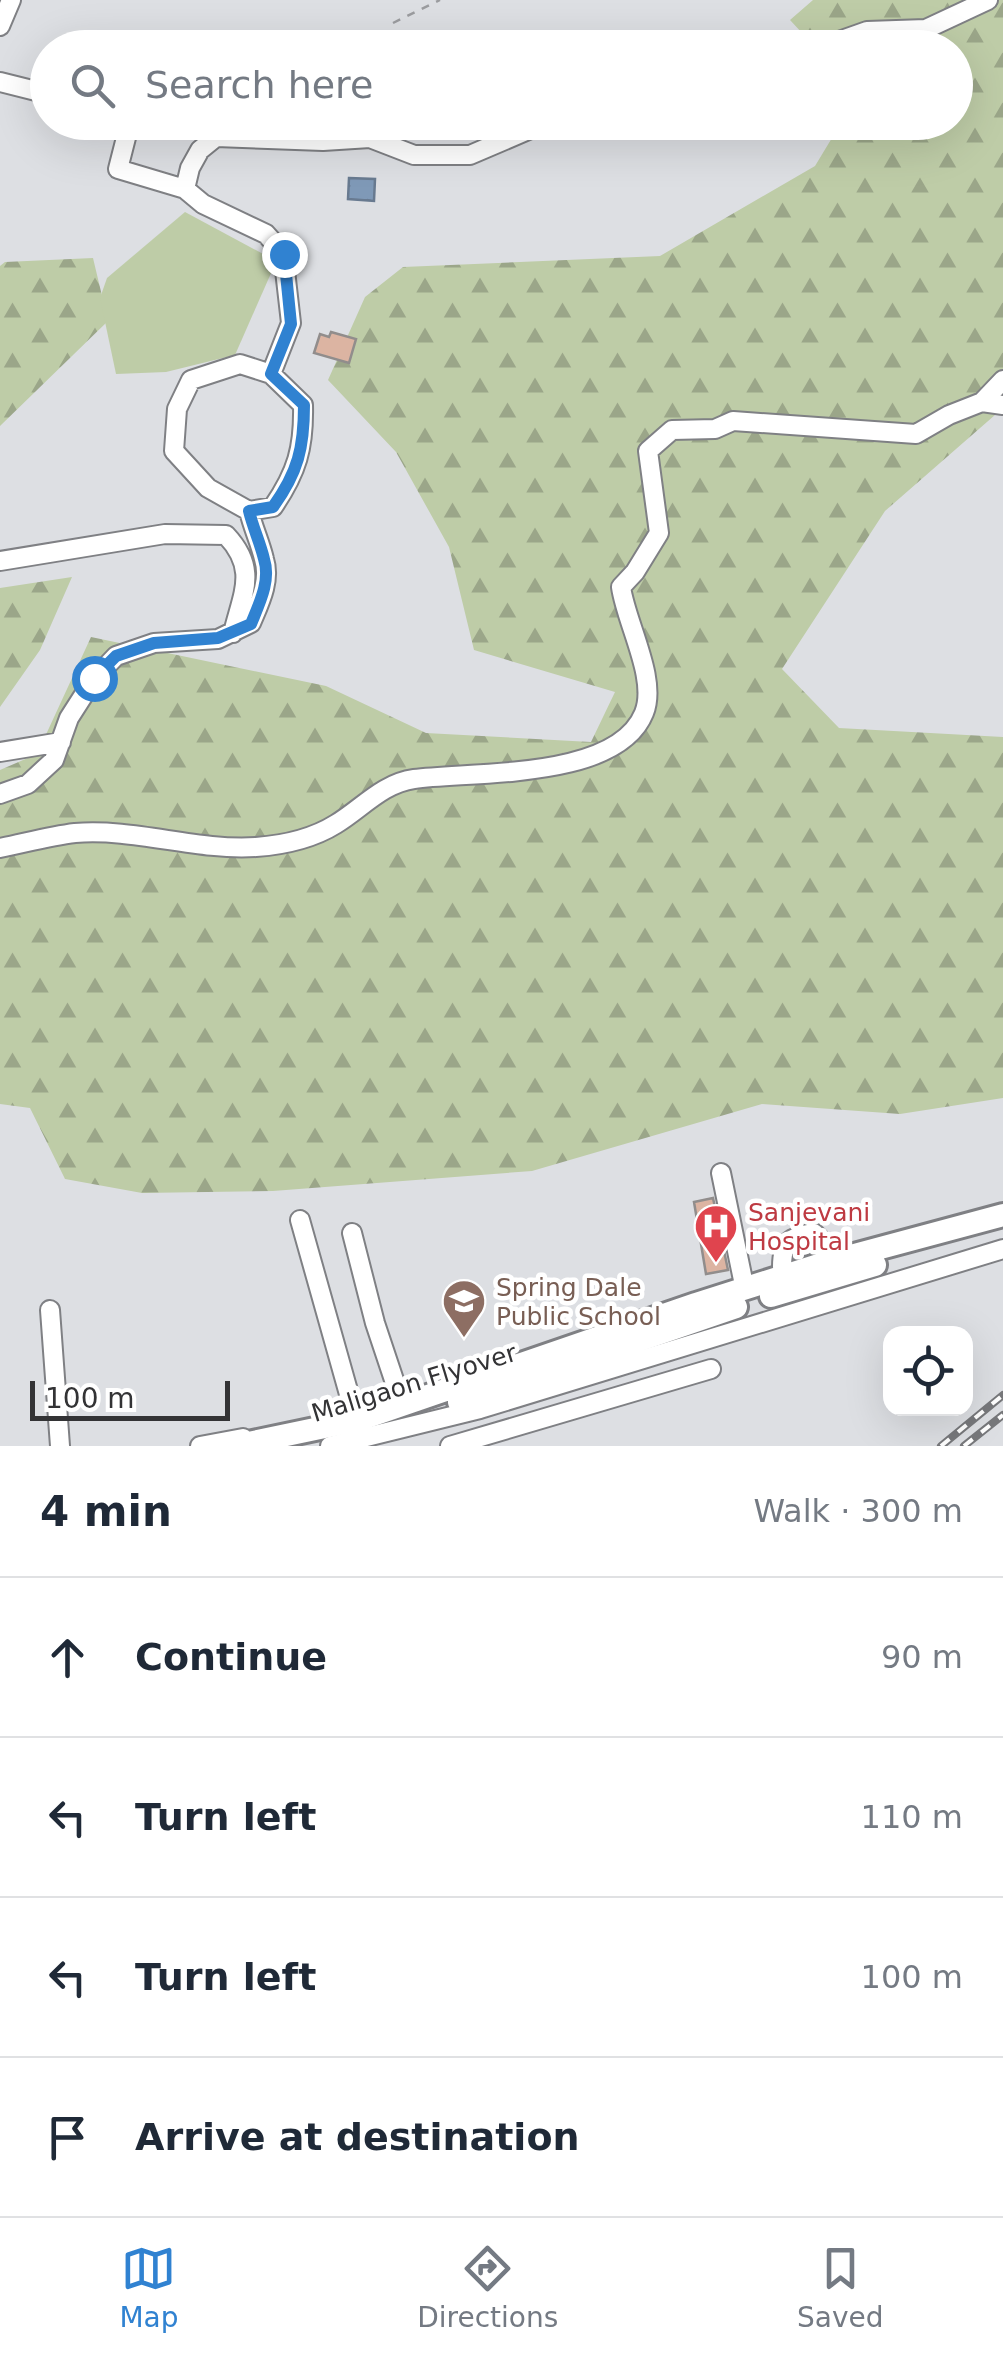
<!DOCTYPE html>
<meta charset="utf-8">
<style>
:root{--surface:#fff;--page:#f6f6f7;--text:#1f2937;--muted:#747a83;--line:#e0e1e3;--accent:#3082d1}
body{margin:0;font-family:"DejaVu Sans",sans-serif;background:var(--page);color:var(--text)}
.controls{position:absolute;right:30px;bottom:30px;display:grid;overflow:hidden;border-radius:20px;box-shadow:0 10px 40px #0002}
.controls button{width:90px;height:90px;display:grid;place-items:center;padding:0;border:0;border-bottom:2px solid var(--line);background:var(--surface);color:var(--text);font:50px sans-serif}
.scale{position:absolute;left:30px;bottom:25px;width:200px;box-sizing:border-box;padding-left:10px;border:5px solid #333335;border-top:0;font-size:28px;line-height:35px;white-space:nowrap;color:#333335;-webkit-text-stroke:8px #fff;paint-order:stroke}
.stop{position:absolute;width:30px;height:30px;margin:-22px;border:8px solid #3082d1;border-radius:50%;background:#fff}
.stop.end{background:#3082d1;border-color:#fff;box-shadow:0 2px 10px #0008}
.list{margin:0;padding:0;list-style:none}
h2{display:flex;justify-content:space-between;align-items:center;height:130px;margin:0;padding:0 40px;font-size:42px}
h2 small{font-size:32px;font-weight:400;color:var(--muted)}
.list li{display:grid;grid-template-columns:65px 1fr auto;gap:30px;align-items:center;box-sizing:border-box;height:160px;padding:0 40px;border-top:2px solid var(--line)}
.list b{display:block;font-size:38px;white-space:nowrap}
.list em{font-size:32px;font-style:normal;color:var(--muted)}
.icon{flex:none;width:55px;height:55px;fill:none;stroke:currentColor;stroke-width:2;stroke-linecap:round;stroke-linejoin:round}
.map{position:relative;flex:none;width:1003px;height:1446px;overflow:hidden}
.search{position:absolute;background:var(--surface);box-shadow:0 10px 40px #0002;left:30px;right:30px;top:30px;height:110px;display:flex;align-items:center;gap:25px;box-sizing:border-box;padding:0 35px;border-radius:55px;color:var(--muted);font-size:38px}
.sheet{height:770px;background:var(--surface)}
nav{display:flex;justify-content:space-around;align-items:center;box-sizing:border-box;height:140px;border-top:2px solid var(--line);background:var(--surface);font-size:28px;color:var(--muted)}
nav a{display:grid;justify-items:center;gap:5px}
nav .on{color:var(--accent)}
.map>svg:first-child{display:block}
.forest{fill:url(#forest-firs)}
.pitch{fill:#becca7}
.water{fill:url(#water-ripples);stroke:#687a90;stroke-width:2.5}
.building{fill:#dcb4a2;stroke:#918d8c;stroke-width:2.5}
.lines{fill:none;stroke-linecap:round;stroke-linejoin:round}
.minor-casing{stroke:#7f8084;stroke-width:22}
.major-casing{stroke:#7f8084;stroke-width:28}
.path{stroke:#9b9c9f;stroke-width:2.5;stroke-dasharray:8 8;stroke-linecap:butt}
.minor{stroke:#fff;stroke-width:18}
.major{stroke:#fff;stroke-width:22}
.rail-casing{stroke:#77787b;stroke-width:8}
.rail{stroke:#fff;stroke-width:4;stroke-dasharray:11;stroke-linecap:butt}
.route{stroke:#3082d1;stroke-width:12}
.labels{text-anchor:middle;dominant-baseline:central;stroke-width:9;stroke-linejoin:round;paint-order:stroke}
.health-label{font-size:25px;fill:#be3a42;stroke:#fff;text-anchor:start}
.education-label{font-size:25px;fill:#785e54;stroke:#fff;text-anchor:start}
.street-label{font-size:25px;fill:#333335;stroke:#fff}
</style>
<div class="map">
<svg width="1003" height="1446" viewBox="0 0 1003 1446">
<defs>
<pattern id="forest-firs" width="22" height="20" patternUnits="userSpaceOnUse" patternTransform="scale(2.5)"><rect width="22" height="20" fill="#becca7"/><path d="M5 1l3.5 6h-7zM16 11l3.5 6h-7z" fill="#9ba689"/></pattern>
<pattern id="water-ripples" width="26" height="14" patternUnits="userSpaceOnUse" patternTransform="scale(2.5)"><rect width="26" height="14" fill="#7f99b7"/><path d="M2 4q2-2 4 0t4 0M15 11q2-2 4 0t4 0" fill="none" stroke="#697d96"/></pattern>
</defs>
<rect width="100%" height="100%" fill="#dddfe3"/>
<path class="forest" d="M813,0h190v408l-118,103 -103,158 57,59 164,9v361l-103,16 -138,-10 -230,67 -259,20 -131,2 -77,-14 -35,-71 -30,-4v-334l37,-16 54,-117 235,49 100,47 165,9 24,-50 -141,-42 -25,-103 -53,-95 -68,-72 37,-83 38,-30 257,-11 155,-90 26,-43 115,-1v-74l-141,-1 -25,-27z
M93,258l15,63 -108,105v-160l5,-4z
M72,577l-32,73 -40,57v-119z"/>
<path class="pitch" d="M185,212l80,43 7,16 -37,84 -69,17 -50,2 -16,-76 7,-20z"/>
<path class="water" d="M349,178l26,1 -1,22 -26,-2z"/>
<path class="building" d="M331,332l25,7 -7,24 -35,-10 6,-19 9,3z
M713,1198l15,72 -22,4 -12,-72z"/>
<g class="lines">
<g class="minor-casing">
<path id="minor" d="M0,26l11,-26
M819,48l48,-17 59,-2 62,-29
M0,82l48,12
M130,122l-12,47 67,20
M240,364l31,10 32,31c1,43 -6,67 -30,102l-24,4 -41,-23 -34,-37 3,-42 14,-29z
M271,374l20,-51 -8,-70 -17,-19 -63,-30 -18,-15 5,-21 10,-18 16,-13 107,4 47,-3 44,17h56l77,-33
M982,402l21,3
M0,561l165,-27 61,1c32,34 17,57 7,98
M0,752l61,-10
M0,794l28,-10 26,-24 15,-42 25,-39 22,-23 38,-13 64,-4 33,-16c8,-19 20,-42 13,-64 -4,-17 -11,-31 -15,-48
M0,848c25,-5 50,-12 75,-15 60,-5 121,18 181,14 28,-2 56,-8 80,-23 25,-15 47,-41 78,-45 61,-8 203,1 230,-66 14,-34 -18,-90 -23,-126l14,-15 24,-39 -11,-82 24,-21 43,-1 18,-8 183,13 33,-19 33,-13 21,-22
M721,1173l22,107
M300,1220l54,192
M352,1233l23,90 26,78
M782,1267c0,-25 7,-30 32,-34l6,6 5,15
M50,1310l10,136
M200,1446l43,-8
M330,1446l150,-37 523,-160
M450,1446l261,-77"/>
</g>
<g class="major-casing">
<path id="major" d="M771,1296l104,-31
M459,1402l277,-95
M234,1446l124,-26 338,-116 132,-42 175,-47"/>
</g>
<path class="path" d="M393,23l47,-23"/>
<use href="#minor" class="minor"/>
<use href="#major" class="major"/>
<g class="rail-casing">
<path id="rail" d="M941,1446l62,-51
M964,1446l39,-31"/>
</g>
<use href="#rail" class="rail"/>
</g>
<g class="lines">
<path class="route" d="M94,678l22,-22 38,-13 64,-5 33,-14c8,-20 20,-43 13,-65 -4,-17 -11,-31 -15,-48l24,-4c25,-35 31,-59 31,-102l-33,-31 20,-50 -7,-70"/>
</g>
<defs>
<g id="hospital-pin" transform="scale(2.25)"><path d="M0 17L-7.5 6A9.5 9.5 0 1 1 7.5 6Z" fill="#e0444e" stroke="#fff"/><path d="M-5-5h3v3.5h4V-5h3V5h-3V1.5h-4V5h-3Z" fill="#fff"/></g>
<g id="school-pin" transform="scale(2.25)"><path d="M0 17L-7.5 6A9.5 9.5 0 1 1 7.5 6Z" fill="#8d6e63" stroke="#fff"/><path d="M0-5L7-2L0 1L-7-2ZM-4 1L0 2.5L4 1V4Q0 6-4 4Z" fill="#fff"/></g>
</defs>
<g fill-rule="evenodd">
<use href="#hospital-pin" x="716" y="1226"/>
<use href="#school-pin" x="464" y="1301"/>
</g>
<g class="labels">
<g class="health-label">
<text x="748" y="1212">Sanjevani<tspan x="748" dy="29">Hospital</tspan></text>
</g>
<g class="education-label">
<text x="496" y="1287">Spring Dale<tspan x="496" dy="29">Public School</tspan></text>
</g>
<g class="street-label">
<text transform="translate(414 1383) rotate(-17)">Maligaon Flyover</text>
</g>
</g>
</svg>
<div class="controls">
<button><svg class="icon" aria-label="locate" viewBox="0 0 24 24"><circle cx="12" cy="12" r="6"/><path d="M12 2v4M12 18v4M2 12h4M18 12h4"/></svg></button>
</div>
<div class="scale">100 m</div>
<div class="stop" style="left:94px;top:678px"></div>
<div class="stop end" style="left:284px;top:254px"></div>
<div class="search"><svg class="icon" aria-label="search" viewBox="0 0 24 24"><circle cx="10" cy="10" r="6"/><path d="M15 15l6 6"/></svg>Search here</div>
</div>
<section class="sheet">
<h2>4 min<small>Walk · 300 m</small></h2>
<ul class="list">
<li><svg class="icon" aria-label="ahead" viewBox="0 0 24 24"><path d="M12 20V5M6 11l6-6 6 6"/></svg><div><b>Continue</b></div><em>90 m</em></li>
<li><svg class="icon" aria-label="left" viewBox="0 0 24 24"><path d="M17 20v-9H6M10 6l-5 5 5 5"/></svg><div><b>Turn left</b></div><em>110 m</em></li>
<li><svg class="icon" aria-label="left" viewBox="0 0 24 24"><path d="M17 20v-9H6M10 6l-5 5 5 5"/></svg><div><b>Turn left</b></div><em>100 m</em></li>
<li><svg class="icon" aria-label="arrive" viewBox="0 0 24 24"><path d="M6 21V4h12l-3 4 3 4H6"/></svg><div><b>Arrive at destination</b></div></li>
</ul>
</section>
<nav>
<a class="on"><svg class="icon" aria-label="map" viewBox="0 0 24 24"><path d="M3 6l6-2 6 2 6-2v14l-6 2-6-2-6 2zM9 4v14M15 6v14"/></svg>Map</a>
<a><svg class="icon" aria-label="directions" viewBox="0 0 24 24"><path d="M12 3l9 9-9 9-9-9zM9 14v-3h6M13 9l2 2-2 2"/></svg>Directions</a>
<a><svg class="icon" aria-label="saved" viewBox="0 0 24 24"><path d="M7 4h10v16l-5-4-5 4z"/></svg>Saved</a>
</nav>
